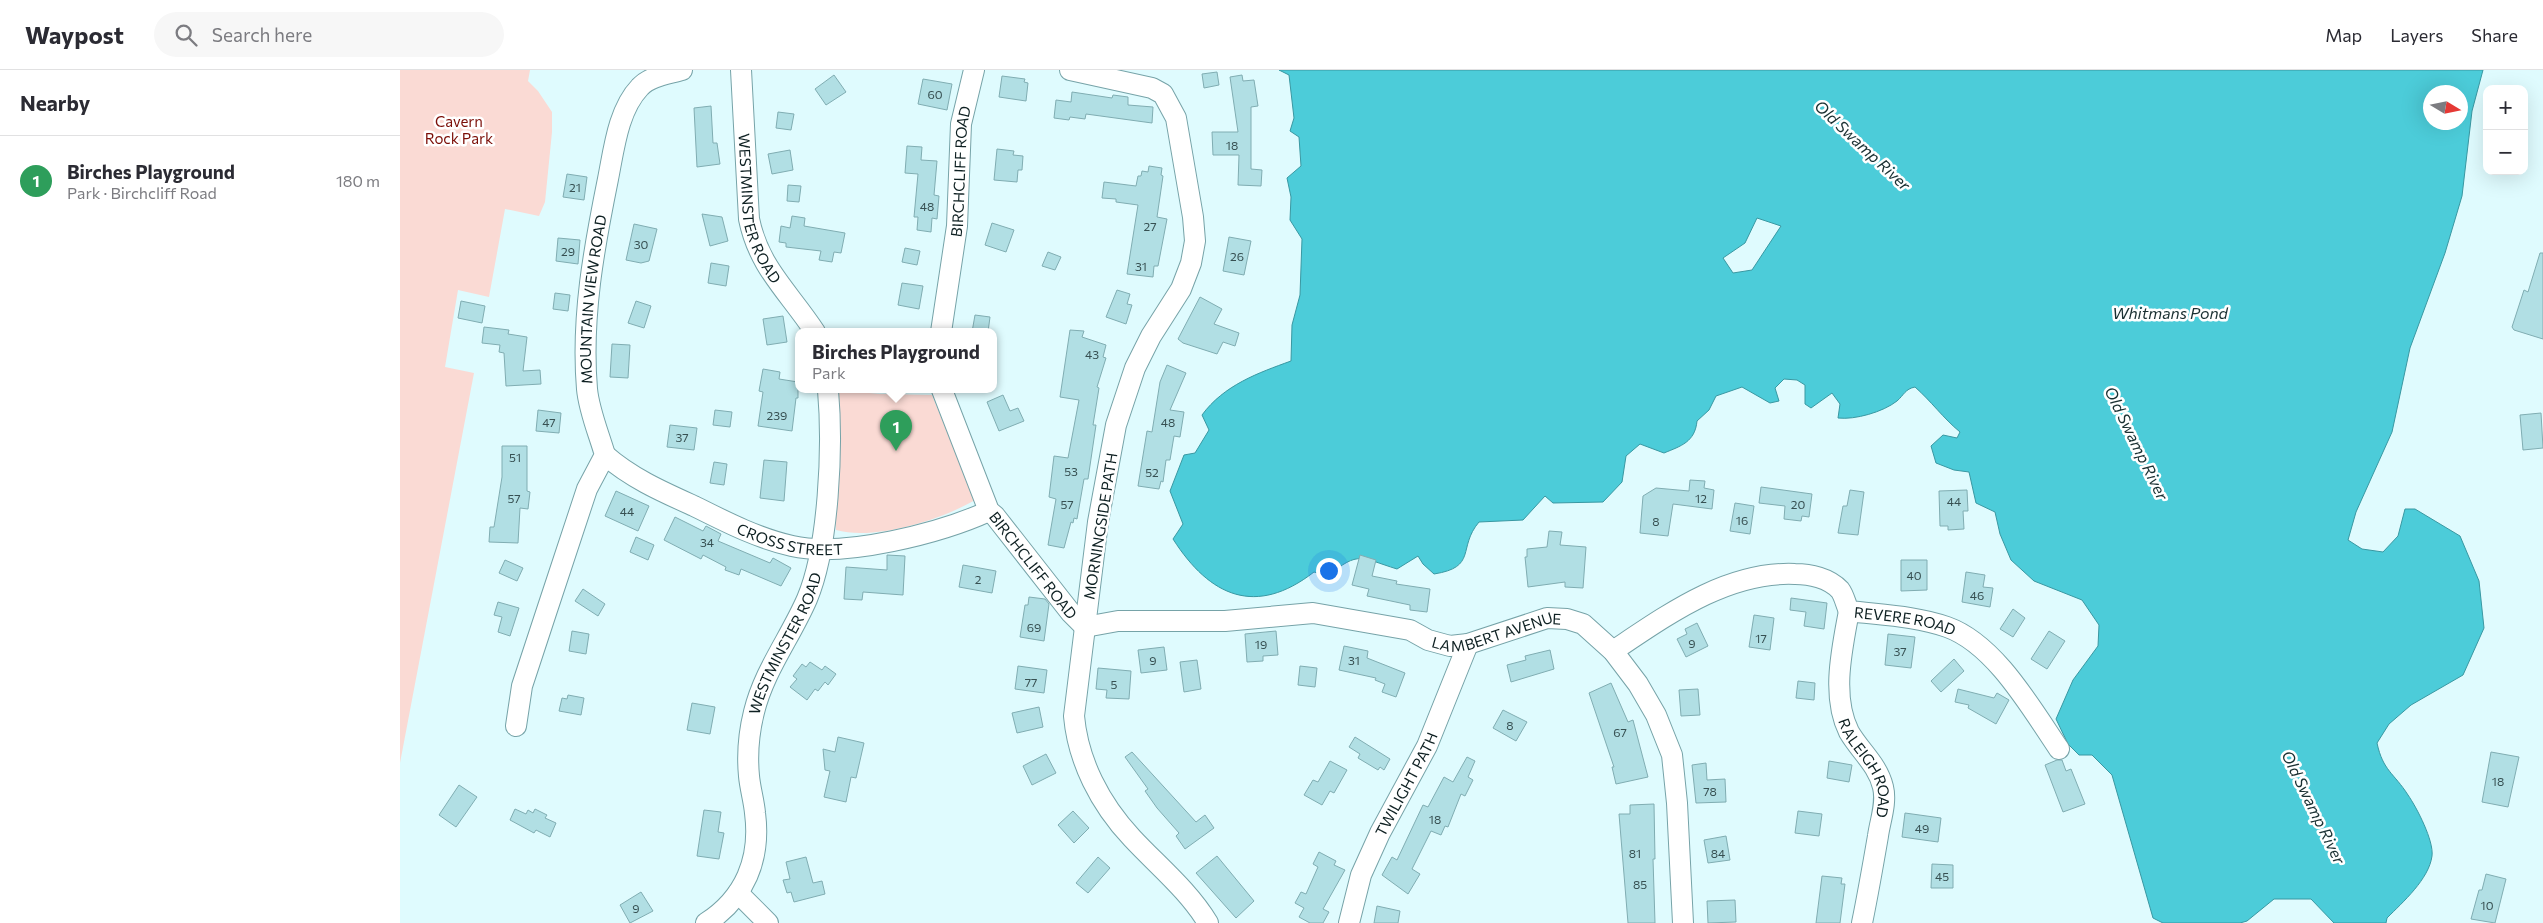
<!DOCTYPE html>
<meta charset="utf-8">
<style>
:root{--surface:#fff;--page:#f7f7f7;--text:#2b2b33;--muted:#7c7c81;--line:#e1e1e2;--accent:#b45309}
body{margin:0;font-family:Commissioner,sans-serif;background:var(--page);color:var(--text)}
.controls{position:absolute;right:15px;top:15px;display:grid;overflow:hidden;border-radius:10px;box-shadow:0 5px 20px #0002}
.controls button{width:45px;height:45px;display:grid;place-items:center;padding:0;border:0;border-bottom:1px solid var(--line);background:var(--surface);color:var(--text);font:25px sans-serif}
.compass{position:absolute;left:2023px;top:15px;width:45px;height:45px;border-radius:50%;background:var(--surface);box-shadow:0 5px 20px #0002;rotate:100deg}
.you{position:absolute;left:928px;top:500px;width:18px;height:18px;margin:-12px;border:4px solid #fff;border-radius:50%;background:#1a73e8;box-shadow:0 0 0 8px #1a73e833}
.badge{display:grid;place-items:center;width:32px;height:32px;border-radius:50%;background:var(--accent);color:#fff;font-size:16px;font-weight:700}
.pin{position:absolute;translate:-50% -41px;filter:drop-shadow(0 1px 2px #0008)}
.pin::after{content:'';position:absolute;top:26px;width:18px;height:15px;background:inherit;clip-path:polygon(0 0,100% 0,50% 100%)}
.popup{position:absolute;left:395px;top:258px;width:202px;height:65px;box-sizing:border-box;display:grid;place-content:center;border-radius:10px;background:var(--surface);filter:drop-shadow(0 1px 4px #0005);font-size:16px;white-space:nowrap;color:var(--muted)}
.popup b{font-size:19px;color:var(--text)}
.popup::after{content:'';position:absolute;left:50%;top:100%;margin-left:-10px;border:10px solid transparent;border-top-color:var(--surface)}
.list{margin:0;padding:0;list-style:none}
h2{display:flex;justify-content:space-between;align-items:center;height:65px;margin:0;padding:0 20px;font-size:21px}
h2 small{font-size:16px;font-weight:400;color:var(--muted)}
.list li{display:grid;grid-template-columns:32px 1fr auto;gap:15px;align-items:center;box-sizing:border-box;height:90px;padding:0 20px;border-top:1px solid var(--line)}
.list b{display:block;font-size:19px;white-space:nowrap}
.list p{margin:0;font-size:16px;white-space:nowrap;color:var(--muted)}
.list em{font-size:16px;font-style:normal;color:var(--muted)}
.icon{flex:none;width:28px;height:28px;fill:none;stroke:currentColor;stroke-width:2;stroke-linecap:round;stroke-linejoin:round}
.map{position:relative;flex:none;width:2143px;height:853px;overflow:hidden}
header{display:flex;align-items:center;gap:30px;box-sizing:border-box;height:70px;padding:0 25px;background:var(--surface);border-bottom:1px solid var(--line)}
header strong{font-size:24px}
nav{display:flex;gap:28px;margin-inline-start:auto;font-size:18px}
.search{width:350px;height:45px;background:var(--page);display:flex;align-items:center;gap:12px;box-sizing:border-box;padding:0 18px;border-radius:28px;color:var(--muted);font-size:19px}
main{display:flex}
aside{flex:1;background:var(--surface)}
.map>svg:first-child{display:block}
.green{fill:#fadad4}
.water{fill:#4cccd9;stroke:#3998a2;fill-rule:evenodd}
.building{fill:#b1dfe4;stroke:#80adb2}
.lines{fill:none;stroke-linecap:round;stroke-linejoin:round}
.street-casing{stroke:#76a3a8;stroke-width:22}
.street{stroke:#fff;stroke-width:20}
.labels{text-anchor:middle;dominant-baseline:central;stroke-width:5;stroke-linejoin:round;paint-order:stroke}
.number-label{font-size:12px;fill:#375052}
.park-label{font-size:15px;fill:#7b0e07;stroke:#fff}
.street-label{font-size:15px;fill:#0e2022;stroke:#fff}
.water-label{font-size:16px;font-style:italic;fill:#1a3032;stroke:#fff}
</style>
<header>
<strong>Waypost</strong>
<div class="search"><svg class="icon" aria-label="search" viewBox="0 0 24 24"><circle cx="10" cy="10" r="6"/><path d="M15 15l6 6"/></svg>Search here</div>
<nav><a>Map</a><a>Layers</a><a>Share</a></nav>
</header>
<main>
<aside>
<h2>Nearby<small></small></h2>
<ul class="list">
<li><span class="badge" style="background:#2e9e5b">1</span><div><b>Birches Playground</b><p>Park · Birchcliff Road</p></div><em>180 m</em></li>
</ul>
</aside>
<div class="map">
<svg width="2143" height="853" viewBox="0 0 2143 853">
<rect width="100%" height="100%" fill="#dffbfe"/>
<path class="green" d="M0,0h130l-2,11 10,10 14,21v20l-7,70 -6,14 -34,-7 -16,88 -31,-7 -13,77 29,6 -74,390z
M437,320l43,4 52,1 43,105c-34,20 -101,41 -139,30l-2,-17z"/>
<path class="water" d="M879,0h1204l-11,41 -10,85 -17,57 -35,95 -18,84 -36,80 -8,28 14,9 21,3 15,-16 7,-27h10l45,27 19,45 5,47 -21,47 -52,30 -22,19 -12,19c6,28 17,30 31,52 9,13 26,46 24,61 -3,23 -29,46 -45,62l-1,5h-52l-23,-24h-37l-27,22 -7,2h-77l-10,-5 -41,-143 -20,-20h-13l-11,-11 -12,-25 17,-39 25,-34 1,-21 -17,-25 -48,-19 -23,-21 -11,-26 -5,-22 -19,-9 -7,-31 -15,-2 -18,-7 -5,-17 12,-11 14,3 3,-6c-17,-14 -29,-31 -45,-45 -10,2 -11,8 -18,14 -14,11 -42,19 -59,17l2,-14 -8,-11 -21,15 -6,-4v-19l-8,-5 -13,-1 -9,9 4,13 -9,2 -28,-16 -26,9 -7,14 -12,11c-2,21 -16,25 -33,32l-24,-9 -14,12 -4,26 -19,20 -50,1 -8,-7 -22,24 -44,2c-22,26 -1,45 -45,52l-11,-10 -5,-8 -21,13c-36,-11 -38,-19 -69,7l-14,-4c-58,45 -104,25 -141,-33l10,-15 -13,-33 14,-36 11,-2 14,-23 -7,-15c22,-30 56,-42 89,-54l1,-36 8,-30 2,-56 -12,-19 1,-23 -4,-19 14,-12 -2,-29 -9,-6 4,-13 -5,-43zM2030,22h30v30h-30zM1357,148l24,8 -29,44 -19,3 -10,-15 22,-15z"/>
<path class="building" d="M817,2l2,13 -15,3 -2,-14z
M434,5l12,17 -20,13 -11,-16z
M842,5l1,6 11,-1 4,26 -7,1v62l11,1 -1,16 -23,-1 1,-30h-26l-1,-23h26l-8,-55z
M602,6l23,3 -1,3 4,1 -2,18 -27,-4z
M523,9l29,5 -5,26 -29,-6z
M672,22l40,6 1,-3 15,2v8l25,2 -1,16 -66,-9 -1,5 -15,-2 -1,3 -15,-2 2,-18 15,2z
M311,36l2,37h4l3,21 -23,3 -3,-59z
M378,42l16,2 -3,16 -15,-2z
M507,76l15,1 -1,13 16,1 -3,34 5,1 -2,23 -5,-1 -1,14 -14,-2 1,-13h-4l4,-43 -13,-1z
M597,79l17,2 -1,4 10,1 -1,14h-4l-1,12 -23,-2z
M390,80l3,20 -21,4 -4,-20z
M749,96l13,2 -1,7 2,1 -6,41 10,2 -9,47h-4l-1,11 -26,-3 11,-69 -22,-3v-3l-14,-1 2,-16 32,4 2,-10h3l1,-5 6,1z
M167,104l20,3 -3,23 -21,-3z
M388,115l13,1 -2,16 -12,-1z
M302,144l20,3 6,24 -18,5z
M392,146l13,2 -1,8 41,7 -4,20 -7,-1 -2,10 -13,-2 2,-9 -35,-4v-4l-7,-1 2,-16 9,2z
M592,153l22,7 -8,22 -21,-7z
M234,154l23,5 -8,32 -8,2 -15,-3z
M829,167l22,4 -7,34 -21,-4z
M158,168l22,2 -2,24 -22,-3z
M505,178l15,3 -3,14 -15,-3z
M648,182l13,5 -6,13 -13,-4z
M2140,183h3v86l-29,-9 -2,-3 12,-37 4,2z
M311,193l18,3 -3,20 -18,-3z
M502,213l21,3 -4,23 -21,-4z
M717,220l13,4 -3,10 5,1 -6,19 -20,-7z
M155,223l15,2 -2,16 -15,-2z
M800,227l22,12 -8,15 25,9 -4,13 -12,-4 -6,12 -34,-11 -5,-4z
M61,231l24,5 -3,17 -24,-5z
M236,231l15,5 -7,22 -16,-5z
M575,245l15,2 -2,15h-16z
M383,246l4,26 -20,3 -4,-26z
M84,257l25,3 -1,4 19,3 -4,34 17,-1 1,14 -35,2 -2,-33 -5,-1 1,-7 -18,-2z
M670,260l14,1 -2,6 24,8 -3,12 3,1 -9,29 2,1 -6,37h3l-8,54h-4l-7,40 -3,-1 -1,5 -2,-1 -7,26 -16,-3 8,-46 -7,-2 5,-41 14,2 11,-58 -19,-3z
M212,274l18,1 -2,33 -18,-1z
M767,295l19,8 -16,37 14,2 -4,25 -6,-1 -4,24h-4l-3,22 -2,-1 -2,8 -21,-3 9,-55 5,1 8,-50z
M363,299l17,3 -1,7 19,3v16h-2l-4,33 -34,-5 5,-34 -4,-1z
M603,325l7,16 8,-3 6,13 -25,10 -12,-29z
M138,340l23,3 -2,20 -23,-2z
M315,340l17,2 -2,15 -17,-2z
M2141,343l2,35 -20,2 -3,-35z
M270,355l27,3 -3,22 -27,-3z
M102,376h25v45l3,1 -2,17 -8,-1 -2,35 -29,-1 1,-15h4l8,-50z
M364,390l23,2 -3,39 -24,-3z
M314,392l13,2 -3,21 -14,-2z
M1290,410l15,1 -1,7 10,2 -2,19 -39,-5 -5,32 -28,-3 3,-37 13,-8 33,3z
M1361,417l51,7 -3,23 -7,-1 -1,5 -17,-2 1,-13 -26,-3z
M1450,420l14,2 -6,43 -20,-2 5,-27h4z
M1567,420l1,21h-5l1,18 -16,1v-4h-8l-1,-35z
M216,421l33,15 -11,25 -33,-15z
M1335,433l19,3 -4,28 -20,-3z
M275,447l28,14 3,-5 15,8 -3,7 52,22 3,-5 18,10 -10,18 -40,-17 -2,6 -14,-5 1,-3 -23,-12 -2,4 -37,-19z
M1149,461l13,1 -2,13 26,2 -3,41 -18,-1v-5l-37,5 -3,-30h2v-8l20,-2z
M236,467l18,8 -6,15 -18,-8z
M487,485l18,1 -2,39 -40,-3 -1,8 -18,-1 2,-32 41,3z
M960,485l16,5 -4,16 25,5 -1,3 34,5 -3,23 -17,-2v-5l-43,-9 2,-7 -17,-4z
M105,490l18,8 -6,13 -18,-8z
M1501,490h26v30l-26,1z
M563,495l33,6 -4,22 -33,-6z
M1566,502l19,3 -2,12 10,1 -3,19 -28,-5z
M183,519l22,15 -7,12 -23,-15z
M629,527l16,2 4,5 -5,37 -24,-4 5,-32h3z
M1391,528l36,5 -3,26 -20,-3 2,-14 -16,-2z
M98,532l21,6 -9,28 -12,-4 4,-15 -8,-2z
M1613,539l12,9 -12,19 -13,-8z
M1354,545l20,3 -4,32 -21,-3z
M1297,553l11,23 -22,11 -9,-18 10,-5 -2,-5z
M172,561l17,3 -3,20 -17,-3z
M876,561l2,24 -15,1v5l-16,1 -2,-28z
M1649,561l16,10 -18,28 -16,-10z
M1488,564l27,3 -4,31 -26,-3z
M944,576l24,5 -1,7 38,15 -9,24 -14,-5 3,-8 -10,-4 1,-2 -37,-8z
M764,577l3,23 -26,3 -3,-23z
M1150,580l4,19 -43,13 -4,-17 19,-5 -1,-4z
M1554,589l10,12 -23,21 -10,-11z
M797,590l4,29 -17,3 -4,-30z
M410,592l12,8 3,-4 11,8 -8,11 -3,-3 -7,9 -3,-2 -8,11 -17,-13 7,-8 -4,-3 9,-12 4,3z
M618,596l29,4 -3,23 -29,-4z
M900,596l17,2 -2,19 -17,-2z
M698,598l33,3 -2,28 -23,-1 1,-8 -11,-1z
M1398,611l17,2 -1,17 -18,-2z
M1211,613l17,39 5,-2 15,57 -32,7 -4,-17h2l-25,-74z
M1298,619l2,26 -19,1 -2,-26z
M1558,619l36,9 3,-5 12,7 -13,24 -28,-16 1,-3 -14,-3z
M168,625l16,3 -3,17 -22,-4 3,-13 5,1z
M292,633l23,4 -5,27 -23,-4z
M639,637l4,20 -26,6 -5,-20z
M1103,640l24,12 -11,19 -23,-13z
M438,667l26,6 -8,35 -5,-1 -5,25 -22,-5 6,-26 -5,-1 -2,-21 12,3z
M955,667l35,22 -6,11 -4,-3 -2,3 -20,-12 2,-4 -11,-7z
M732,682l64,70 9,-7 9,13 -29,21 -9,-13 3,-3 -22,-25 -12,-17 3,-2 -23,-32z
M2091,682l28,5 -11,50 -26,-5z
M646,684l10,19 -24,12 -9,-19z
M1067,687l8,4 -7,16 5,3 -8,16 -4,-2 -13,33 -3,-1 -4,9 -10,-4 -19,38 8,5 -12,20 -26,-19 10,-18 5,3 26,-55 5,2 16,-30 9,5z
M1657,690h5l4,11 5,-2 14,35 -22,8 -18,-47z
M930,691l17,9 -13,23 -4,-2 -8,14 -18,-10 9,-15 5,2z
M1429,691l23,4 -3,17 -22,-4z
M1306,693l1,17 18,-1 1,23 -30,1 -4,-38z
M59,715l18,12 -21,30 -17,-12z
M1254,734l1,55h-2l2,64h-27l-9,-109h11v-9z
M115,739l11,5 2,-4 5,3 2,-4 12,6 -2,3 11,5 -6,14 -14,-7 -2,3 -24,-13z
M304,740l17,2 -3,20 6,1 -5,26 -22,-3z
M673,741l16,17 -15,15 -16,-18z
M1398,741l24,3 -3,22 -24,-3z
M1505,743l36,5 -3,24 -36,-5z
M1326,766l4,24 -22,3 -4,-23z
M919,782l17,9 -2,4 11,5 -22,39 6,3 -6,11h-13l-11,-6 5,-9 -9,-5 6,-11 5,2 12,-27 -5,-3z
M817,786l37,45 -18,17 -40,-45z
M406,787l7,26 9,-2 3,13 -31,8 -3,-10 -4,1 -4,-13 7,-1 -4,-17z
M698,787l12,11 -22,25 -12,-10z
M1532,794l21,1v23h-22z
M2086,804l20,5 -11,44 -24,-4 8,-29h3z
M1422,806l20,2 -1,6h4l-5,39h-24z
M241,822l12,19 -23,12 -10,-18z
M1335,830l1,22 -28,1 -1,-22z
M977,836l23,5 -2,12h-24z"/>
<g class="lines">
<g class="street-casing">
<g id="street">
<path id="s1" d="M341,0l8,149c10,49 40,73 66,113"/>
<path d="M670,0l82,18 11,6 13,24 17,99 2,24 -4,22 -10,26 -30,47 -16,32 -19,57 -18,97 -24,194c4,45 26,88 58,122 26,28 56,52 76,85"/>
<path id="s2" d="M541,262l16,-106 4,-102 13,-54"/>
<path id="s3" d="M542,320l47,121 6,5 76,97 14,14 33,-6h107l88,-8 97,17 18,10 22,6 18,-2 79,-26 20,1 16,5 30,27 25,33 18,31 16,40 5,48 6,120"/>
<path id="s4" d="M205,385c26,23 58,37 89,51 32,16 63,32 98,40 52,12 149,-13 197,-35"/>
<path id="s5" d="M1449,541c-7,38 -18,85 0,121 11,19 29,33 34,55 4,16 -3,34 -5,49 -5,29 -10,58 -16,87"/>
<path id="s6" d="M1213,581c54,-36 114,-80 182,-77 15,0 34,4 45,16 4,5 6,15 9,21 32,4 67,5 98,16 48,17 84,81 112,122"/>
<path id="s7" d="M116,656l6,-40 24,-73 41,-124 18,-34c-6,-21 -16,-44 -18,-66 -6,-71 7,-141 21,-210 6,-30 10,-69 32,-92 10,-11 29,-13 42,-17"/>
<path d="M338,823l30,30"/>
<path id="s8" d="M306,853c39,-25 55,-64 49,-110 -1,-12 -5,-25 -6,-37 -2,-21 0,-44 5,-64 10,-41 36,-74 53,-113 22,-52 26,-152 21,-209"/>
<path id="s9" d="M949,853l12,-48 19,-42 47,-87 41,-102"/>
</g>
</g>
<use href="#street" class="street"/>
</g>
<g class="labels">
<g class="number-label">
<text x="535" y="24">60</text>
<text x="832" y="75">18</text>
<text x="175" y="117">21</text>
<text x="527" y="136">48</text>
<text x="750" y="156">27</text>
<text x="241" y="174">30</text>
<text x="168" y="181">29</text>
<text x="837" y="186">26</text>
<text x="741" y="196">31</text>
<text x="692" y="284">43</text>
<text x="377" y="345">239</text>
<text x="149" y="352">47</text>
<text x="768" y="352">48</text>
<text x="282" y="367">37</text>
<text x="115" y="387">51</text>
<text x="671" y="401">53</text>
<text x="752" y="402">52</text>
<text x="114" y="428">57</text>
<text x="1301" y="428">12</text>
<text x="1554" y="431">44</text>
<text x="667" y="434">57</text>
<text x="1398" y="434">20</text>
<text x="227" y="441">44</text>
<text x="1342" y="450">16</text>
<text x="1256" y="451">8</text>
<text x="307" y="472">34</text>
<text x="1514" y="505">40</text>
<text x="578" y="509">2</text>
<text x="1577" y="525">46</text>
<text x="634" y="557">69</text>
<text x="1361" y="568">17</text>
<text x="1292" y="573">9</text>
<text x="861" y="574">19</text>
<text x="1500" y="581">37</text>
<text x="753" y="590">9</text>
<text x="954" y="590">31</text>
<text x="631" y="612">77</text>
<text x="714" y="614">5</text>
<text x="1110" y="655">8</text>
<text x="1220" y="662">67</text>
<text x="2098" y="711">18</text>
<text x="1310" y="721">78</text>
<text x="1035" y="749">18</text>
<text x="1522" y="758">49</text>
<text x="1235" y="783">81</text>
<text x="1318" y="783">84</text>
<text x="1542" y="806">45</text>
<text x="1240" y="814">85</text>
<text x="2087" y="835">10</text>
<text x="236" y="838">9</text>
</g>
<g class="park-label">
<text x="59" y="51">Cavern<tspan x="59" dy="17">Rock Park</tspan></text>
</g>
<g class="street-label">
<text stroke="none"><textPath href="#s2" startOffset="162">BIRCHCLIFF ROAD</textPath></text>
<text stroke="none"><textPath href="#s1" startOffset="141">WESTMINSTER ROAD</textPath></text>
<text stroke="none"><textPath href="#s7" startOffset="445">MOUNTAIN VIEW ROAD</textPath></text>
<text transform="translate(700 456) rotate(-81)">MORNINGSIDE PATH</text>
<text stroke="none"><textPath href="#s4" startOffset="206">CROSS STREET</textPath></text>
<text stroke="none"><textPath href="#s3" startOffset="200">BIRCHCLIFF ROAD</textPath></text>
<text stroke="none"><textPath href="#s6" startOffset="330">REVERE ROAD</textPath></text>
<text stroke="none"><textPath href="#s3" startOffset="700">LAMBERT AVENUE</textPath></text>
<text stroke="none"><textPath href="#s8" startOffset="305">WESTMINSTER ROAD</textPath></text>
<text stroke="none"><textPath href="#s5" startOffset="164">RALEIGH ROAD</textPath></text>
<text stroke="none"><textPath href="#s9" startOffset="151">TWILIGHT PATH</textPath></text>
</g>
<g class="water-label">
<text transform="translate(1463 75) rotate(43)">Old Swamp River</text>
<text x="1770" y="242">Whitmans Pond</text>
<text transform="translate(1737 373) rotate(64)">Old Swamp River</text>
<text transform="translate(1914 737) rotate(64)">Old Swamp River</text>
</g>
</g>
</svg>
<div class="controls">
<button>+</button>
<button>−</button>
</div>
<svg class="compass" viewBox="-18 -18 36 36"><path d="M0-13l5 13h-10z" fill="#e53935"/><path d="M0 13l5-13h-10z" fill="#7c7c81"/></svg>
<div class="you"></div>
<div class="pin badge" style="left:496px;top:381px;background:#2e9e5b">1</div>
<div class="popup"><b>Birches Playground</b>Park</div>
</div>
</main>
